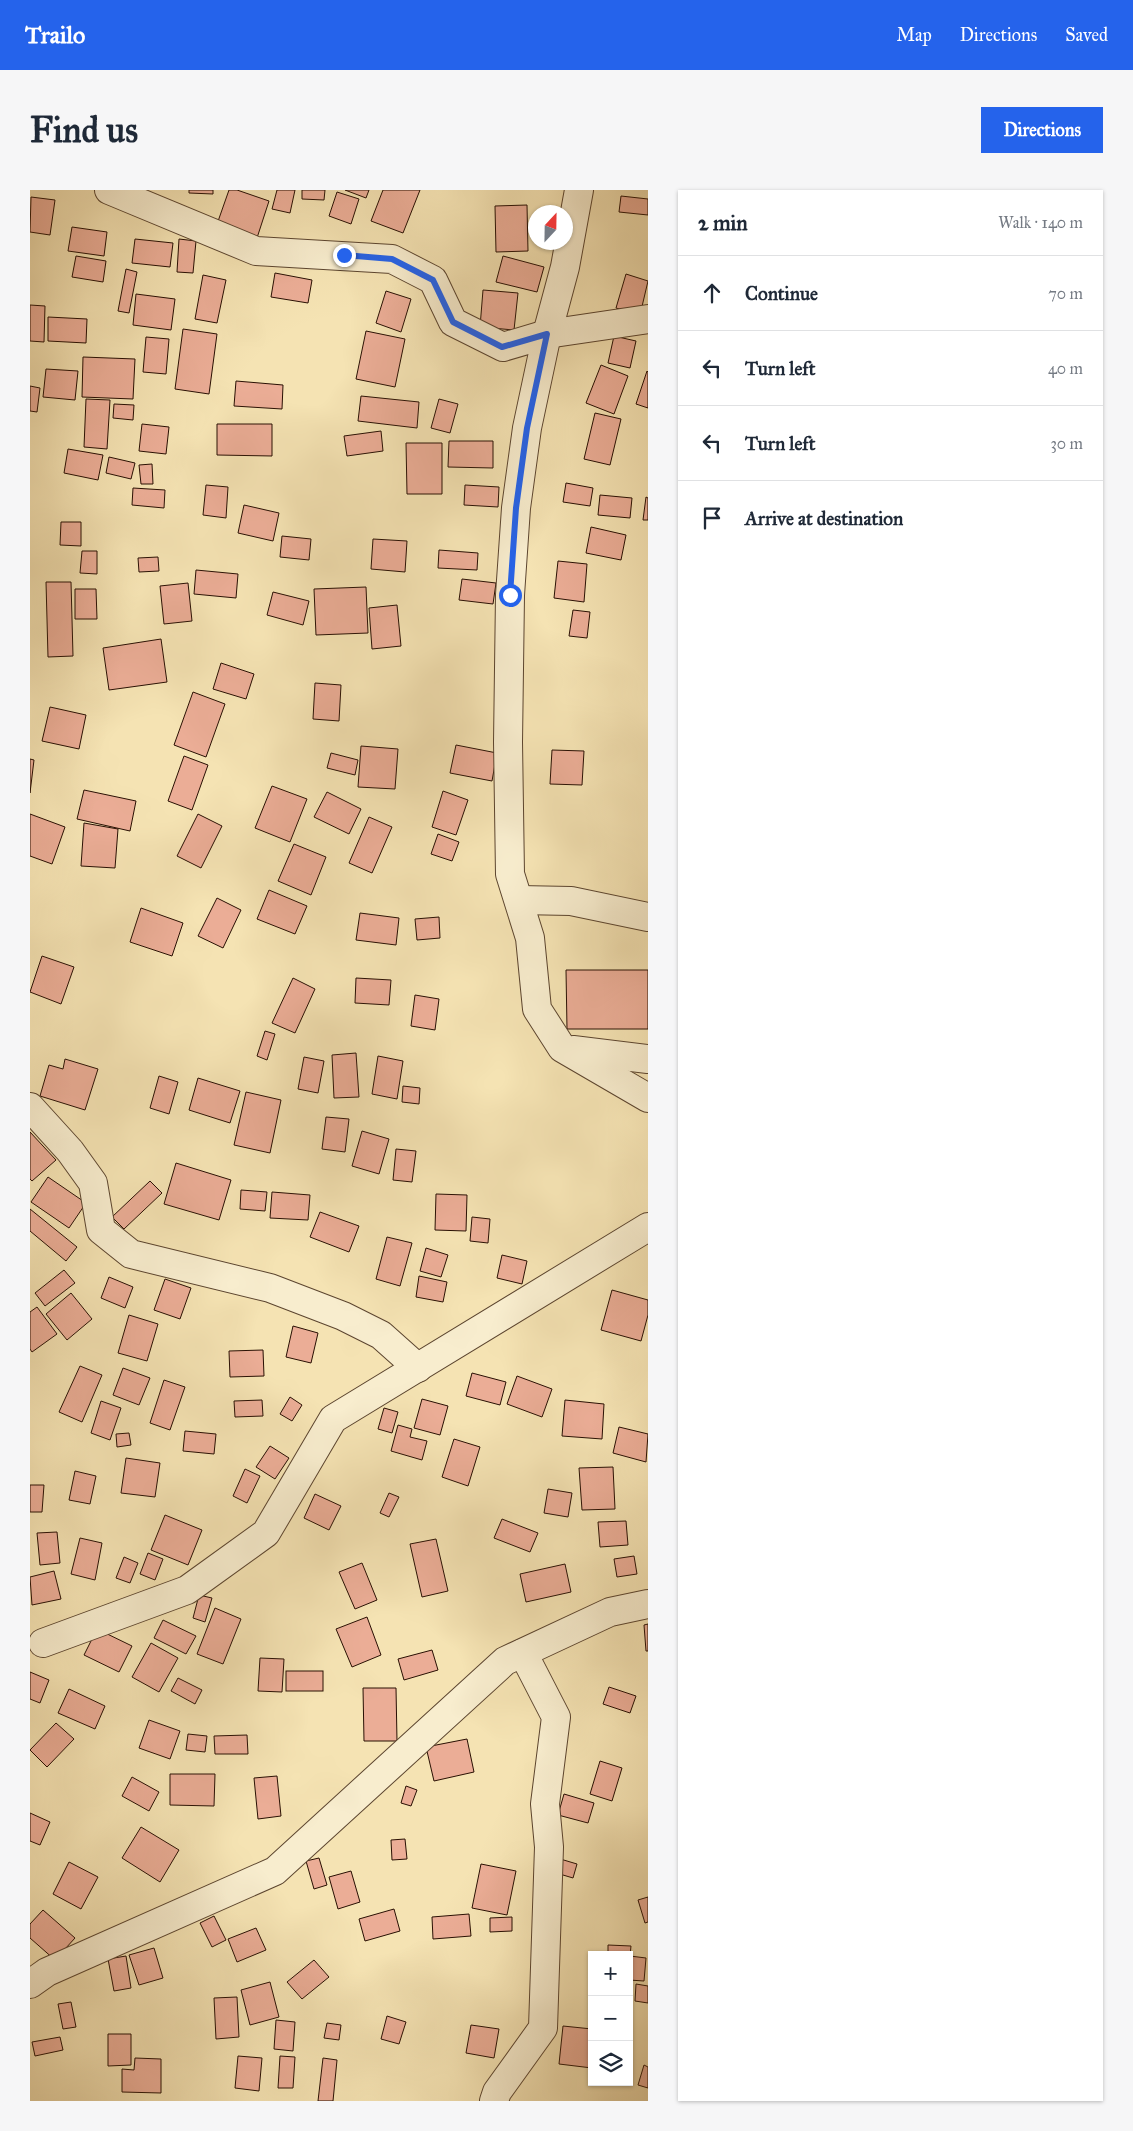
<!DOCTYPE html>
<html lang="en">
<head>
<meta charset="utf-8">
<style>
	:root { --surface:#fff; --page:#f6f6f7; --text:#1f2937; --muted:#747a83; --line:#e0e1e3; --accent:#2563eb }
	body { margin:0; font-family:"IM FELL Great Primer",serif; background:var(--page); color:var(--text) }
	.controls { position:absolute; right:15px; bottom:15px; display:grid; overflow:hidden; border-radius:0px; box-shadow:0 1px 4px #0004 }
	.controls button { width:45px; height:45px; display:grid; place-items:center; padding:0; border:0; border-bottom:1px solid var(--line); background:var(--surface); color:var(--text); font:25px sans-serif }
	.compass { position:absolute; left:498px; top:15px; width:45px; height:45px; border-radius:50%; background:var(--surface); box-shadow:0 1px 4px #0004; rotate:22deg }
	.stop { position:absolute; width:15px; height:15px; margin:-11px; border:4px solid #2563eb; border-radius:50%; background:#fff }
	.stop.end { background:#2563eb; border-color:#fff; box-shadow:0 1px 5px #0008 }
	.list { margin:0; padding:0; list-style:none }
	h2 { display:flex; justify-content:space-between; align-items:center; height:65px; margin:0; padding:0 20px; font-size:21px }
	h2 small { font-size:16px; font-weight:400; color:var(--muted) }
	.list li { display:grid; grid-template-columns:32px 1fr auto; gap:15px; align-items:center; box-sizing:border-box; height:75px; padding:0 20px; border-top:1px solid var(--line) }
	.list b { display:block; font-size:19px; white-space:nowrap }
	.list em { font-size:16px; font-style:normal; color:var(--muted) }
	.icon { flex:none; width:28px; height:28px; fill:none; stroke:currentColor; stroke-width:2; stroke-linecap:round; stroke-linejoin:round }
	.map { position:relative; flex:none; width:618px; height:1911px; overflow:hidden; border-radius:0px }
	header { display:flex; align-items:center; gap:30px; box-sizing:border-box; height:70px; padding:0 25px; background:var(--accent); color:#fff }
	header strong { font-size:24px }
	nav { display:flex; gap:28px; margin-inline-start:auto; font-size:18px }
	.intro { display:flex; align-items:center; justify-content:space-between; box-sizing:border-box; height:120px; padding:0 30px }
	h1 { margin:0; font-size:35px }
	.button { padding:12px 22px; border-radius:0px; background:var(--accent); color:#fff; font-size:18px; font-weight:700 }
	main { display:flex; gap:30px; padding:0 30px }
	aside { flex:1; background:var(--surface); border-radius:0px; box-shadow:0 1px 4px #0004 }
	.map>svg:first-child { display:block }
</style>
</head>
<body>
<header>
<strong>Trailo</strong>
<nav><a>Map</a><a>Directions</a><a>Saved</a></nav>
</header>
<div class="intro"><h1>Find us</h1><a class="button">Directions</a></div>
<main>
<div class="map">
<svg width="618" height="1911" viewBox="0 0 618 1911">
	<rect width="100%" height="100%" fill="#f5e3b3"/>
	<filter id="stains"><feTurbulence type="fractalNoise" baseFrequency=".004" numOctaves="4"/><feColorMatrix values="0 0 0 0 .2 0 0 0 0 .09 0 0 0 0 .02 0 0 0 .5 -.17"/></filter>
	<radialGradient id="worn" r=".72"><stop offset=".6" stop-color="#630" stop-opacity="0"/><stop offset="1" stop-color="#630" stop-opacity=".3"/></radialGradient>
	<g fill="#ebad96" stroke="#291003">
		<path d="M159 0H183V4L159 3Z"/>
		<path d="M199 0H207L239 11 226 51 186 37Z"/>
		<path d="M247 0H265L260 23 242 19Z"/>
		<path d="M272 0H295L294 10 272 9Z"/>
		<path d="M315 0H339L336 8Z"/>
		<path d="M353 0H390L373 43 341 31Z"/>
		<path d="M307 2 329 9 321 34 299 26Z"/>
		<path d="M591 6 618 9V25L589 22Z"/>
		<path d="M1 7 25 10 20 45 0 42Z"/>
		<path d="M497 15 498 61 466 62 465 16Z"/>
		<path d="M42 37 77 42 74 66 38 61Z"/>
		<path d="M105 49 143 53 140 77 102 73Z"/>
		<path d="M149 49 166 51 163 83 147 82Z"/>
		<path d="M46 66 76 71 73 92 42 87Z"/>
		<path d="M473 66 514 77 507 102 466 92Z"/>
		<path d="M96 79 107 82 99 123 88 121Z"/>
		<path d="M245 83 282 90 278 113 241 107Z"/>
		<path d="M596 84 618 91 610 125 586 118Z"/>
		<path d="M173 85 196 90 187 133 165 129Z"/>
		<path d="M453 100 488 103 484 140 450 137Z"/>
		<path d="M356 101 381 109 371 142 346 133Z"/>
		<path d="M106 104 145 109 141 140 103 135Z"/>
		<path d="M0 115 15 116 14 152 0 151Z"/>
		<path d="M18 127 57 129 56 153 18 151Z"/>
		<path d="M153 139 187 144 179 204 145 199Z"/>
		<path d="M336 141 375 149 365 197 326 189Z"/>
		<path d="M584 146 606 151 600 178 578 173Z"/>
		<path d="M116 147 139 149 136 184 113 182Z"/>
		<path d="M53 167 105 169 103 209 52 207Z"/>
		<path d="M571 175 598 186 584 224 556 213Z"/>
		<path d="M16 179 48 181 45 210 13 207Z"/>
		<path d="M617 181 618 182V218L606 214Z"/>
		<path d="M206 191 253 195 252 219 204 216Z"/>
		<path d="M0 196 10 198 7 222 0 221Z"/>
		<path d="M331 206 389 212 387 238 328 231Z"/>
		<path d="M56 209 80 210 77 259 54 257Z"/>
		<path d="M409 209 428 214 420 243 401 238Z"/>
		<path d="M84 214 104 215 103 230 83 228Z"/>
		<path d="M565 223 591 229 580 275 554 269Z"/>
		<path d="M112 234 139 237 136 264 109 261Z"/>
		<path d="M187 234H242V266L187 265Z"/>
		<path d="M351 241 353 261 317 266 314 246Z"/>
		<path d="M419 251H463V278L418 277Z"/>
		<path d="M376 253H412V304H377Z"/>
		<path d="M38 259 73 265 68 290 34 283Z"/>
		<path d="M79 267 105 273 101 289 76 283Z"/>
		<path d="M122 274 123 294H111L109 275Z"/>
		<path d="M536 293 563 298 560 316 533 312Z"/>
		<path d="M176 295 198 297 196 328 173 325Z"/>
		<path d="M435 295 469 297 468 317 434 315Z"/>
		<path d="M103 298 135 300 134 318 102 315Z"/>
		<path d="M570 305 602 308 600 328 568 325Z"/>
		<path d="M616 307 618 308V330H613Z"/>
		<path d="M214 315 249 323 243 351 208 343Z"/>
		<path d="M31 332H51V356L30 355Z"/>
		<path d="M561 337 596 345 591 370 556 363Z"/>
		<path d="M252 346 281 349 279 370 250 367Z"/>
		<path d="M343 349 377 351 375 382 341 379Z"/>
		<path d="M409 360 448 363 447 380 408 378Z"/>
		<path d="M52 361H67V384L50 383Z"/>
		<path d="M128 367 129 381 109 382 108 368Z"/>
		<path d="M528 371 557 374 554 412 524 408Z"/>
		<path d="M166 380 208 384 206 408 164 404Z"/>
		<path d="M432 389 466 393 463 414 429 410Z"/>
		<path d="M16 392H41L43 466 18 467Z"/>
		<path d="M158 393 162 431 134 434 130 396Z"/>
		<path d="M336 397 338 443 286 445 284 399Z"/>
		<path d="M45 399H66L67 429H45Z"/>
		<path d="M243 402 279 411 273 435 237 425Z"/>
		<path d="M367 415 371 456 342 459 339 418Z"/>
		<path d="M543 420 560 422 557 448 539 446Z"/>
		<path d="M131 449 137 492 79 500 73 458Z"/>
		<path d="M191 473 224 484 216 509 183 499Z"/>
		<path d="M285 493 311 495 309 531 283 529Z"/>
		<path d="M163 502 195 514 176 567 144 555Z"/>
		<path d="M20 517 56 525 49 559 12 551Z"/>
		<path d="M426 555 467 563 462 591 420 583Z"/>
		<path d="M331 556 368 559 365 599 328 597Z"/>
		<path d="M522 560 554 561 552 595 520 594Z"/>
		<path d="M301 563 328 570 325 585 297 578Z"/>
		<path d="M154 566 178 575 162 620 138 611Z"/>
		<path d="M0 569 4 570 0 603Z"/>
		<path d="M242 596 277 609 260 652 225 638Z"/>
		<path d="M54 600 106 611 100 641 47 629Z"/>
		<path d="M413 601 438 610 426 645 402 637Z"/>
		<path d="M297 602 331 619 319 644 284 627Z"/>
		<path d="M0 624 35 637 22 674 0 666Z"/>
		<path d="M168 624 192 636 171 678 147 666Z"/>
		<path d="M339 627 362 637 342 683 319 673Z"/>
		<path d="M54 633 88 639 85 678 51 676Z"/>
		<path d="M408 644 429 652 422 671 401 664Z"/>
		<path d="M264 654 296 667 281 705 248 691Z"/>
		<path d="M239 700 277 716 265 744 227 729Z"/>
		<path d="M187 708 211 720 193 758 168 746Z"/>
		<path d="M111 718 153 733 142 766 100 752Z"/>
		<path d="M330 723 369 728 366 755 326 750Z"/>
		<path d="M409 727 410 748 387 750 385 729Z"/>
		<path d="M12 766 44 777 31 814 0 802Z"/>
		<path d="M536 780H618V839H537Z"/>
		<path d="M263 788 285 799 265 843 242 833Z"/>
		<path d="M326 788 361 790 359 815 325 813Z"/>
		<path d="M385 805 409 809 405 840 381 836Z"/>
		<path d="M235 841 245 844 237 870 227 866Z"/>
		<path d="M326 863 329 907 304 908 302 865Z"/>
		<path d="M348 866 373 871 367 909 342 904Z"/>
		<path d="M274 867 294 871 288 903 268 899Z"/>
		<path d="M35 869 68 879 55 920 10 906 19 875 33 879Z"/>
		<path d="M129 886 148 892 139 924 120 918Z"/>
		<path d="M168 888 210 901 200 933 159 920Z"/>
		<path d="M373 896 390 898 389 914 372 912Z"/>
		<path d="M216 902 251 910 240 963 204 955Z"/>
		<path d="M296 927 319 929 315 962 292 959Z"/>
		<path d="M332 941 359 949 349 984 322 976Z"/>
		<path d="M0 942 26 970 2 991 0 989Z"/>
		<path d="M366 959 386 961 382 992 363 990Z"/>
		<path d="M146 973 201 990 189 1030 134 1014Z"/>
		<path d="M18 987 56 1013 39 1038 1 1012Z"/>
		<path d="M120 991 132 1003 94 1039 82 1027Z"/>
		<path d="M211 1000 237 1002 235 1021 210 1019Z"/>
		<path d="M242 1002 280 1005 278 1030 240 1028Z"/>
		<path d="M406 1004 437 1005 436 1041 405 1040Z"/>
		<path d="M0 1019 47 1057 36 1071 0 1041Z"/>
		<path d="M290 1022 329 1036 319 1062 280 1047Z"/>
		<path d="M442 1027 460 1029 458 1053 440 1051Z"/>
		<path d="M357 1047 382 1053 370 1096 346 1089Z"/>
		<path d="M396 1058 418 1065 411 1087 390 1081Z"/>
		<path d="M472 1065 497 1071 492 1094 467 1088Z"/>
		<path d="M34 1080 45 1093 15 1116 5 1103Z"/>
		<path d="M389 1086 417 1092 413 1112 386 1107Z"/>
		<path d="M79 1087 103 1097 95 1118 71 1108Z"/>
		<path d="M135 1089 161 1098 150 1129 124 1120Z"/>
		<path d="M582 1100 618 1110V1125L611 1151 571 1140Z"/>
		<path d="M41 1103 62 1129 37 1150 16 1124Z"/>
		<path d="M7 1117 27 1144 2 1162 0 1159V1122Z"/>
		<path d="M99 1125 128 1134 117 1171 88 1163Z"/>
		<path d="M263 1136 288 1143 281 1173 256 1167Z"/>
		<path d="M233 1160 234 1186 200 1187 199 1161Z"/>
		<path d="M50 1176 72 1185 52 1232 29 1222Z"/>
		<path d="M93 1178 120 1188 109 1215 83 1205Z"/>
		<path d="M442 1183 476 1192 470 1215 436 1206Z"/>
		<path d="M487 1186 522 1199 512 1227 477 1214Z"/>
		<path d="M134 1190 155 1197 140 1240 120 1233Z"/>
		<path d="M260 1207 272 1215 262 1231 250 1224Z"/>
		<path d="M392 1209 418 1216 410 1245 384 1238Z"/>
		<path d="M232 1210 233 1226 205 1227 204 1211Z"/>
		<path d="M535 1210 574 1214 572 1249 532 1246Z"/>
		<path d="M71 1211 91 1218 80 1250 61 1243Z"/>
		<path d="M354 1218 368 1222 362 1243 348 1239Z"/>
		<path d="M368 1235 382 1239 380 1247 397 1251 392 1270 361 1261Z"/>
		<path d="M589 1237 618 1244 616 1272 583 1263Z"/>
		<path d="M155 1241 186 1244 184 1264 153 1261Z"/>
		<path d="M99 1243 101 1255 87 1257 86 1244Z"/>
		<path d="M424 1249 450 1257 438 1296 412 1287Z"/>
		<path d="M240 1256 259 1268 245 1289 226 1277Z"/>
		<path d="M96 1268 130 1273 125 1307 91 1303Z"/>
		<path d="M583 1277 585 1319 552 1320 549 1278Z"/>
		<path d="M215 1279 230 1286 217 1313 203 1306Z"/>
		<path d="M45 1281 66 1286 60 1314 39 1310Z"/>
		<path d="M0 1295H14L12 1322H0Z"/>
		<path d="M518 1299 542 1303 538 1327 514 1323Z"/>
		<path d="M359 1303 369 1307 359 1327 350 1323Z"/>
		<path d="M285 1304 311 1316 299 1340 274 1328Z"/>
		<path d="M135 1325 172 1340 158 1375 121 1360Z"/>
		<path d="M472 1329 508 1343 500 1362 464 1348Z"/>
		<path d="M596 1331 598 1355 570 1357 568 1332Z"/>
		<path d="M27 1342 30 1373 10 1375 7 1343Z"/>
		<path d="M50 1348 72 1353 65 1390 41 1384Z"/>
		<path d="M406 1349 418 1401 392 1407 380 1354Z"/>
		<path d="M118 1363 133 1369 125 1390 110 1384Z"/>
		<path d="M604 1366 607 1384 587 1387 584 1369Z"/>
		<path d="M94 1367 108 1373 100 1393 86 1388Z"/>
		<path d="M332 1373 347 1410 325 1419 309 1382Z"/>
		<path d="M535 1374 541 1402 496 1412 490 1384Z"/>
		<path d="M24 1381 31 1409 2 1415 0 1387Z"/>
		<path d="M169 1405 182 1408 175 1432 163 1428Z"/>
		<path d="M185 1418 211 1429 193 1474 167 1464Z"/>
		<path d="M337 1427 351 1465 322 1477 306 1439Z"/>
		<path d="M133 1430 166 1446 156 1464 124 1448Z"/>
		<path d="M618 1434V1461H616L614 1435Z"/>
		<path d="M67 1439 102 1456 89 1482 54 1465Z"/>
		<path d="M121 1453 148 1468 129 1502 102 1487Z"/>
		<path d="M402 1460 408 1480 374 1490 368 1469Z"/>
		<path d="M230 1468 254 1469 252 1502 228 1501Z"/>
		<rect x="256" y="1481" width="37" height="20"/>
		<path d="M0 1482 19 1490 10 1513 0 1509Z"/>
		<path d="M148 1488 172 1500 165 1514 141 1501Z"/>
		<path d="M579 1497 606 1506 600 1523 573 1514Z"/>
		<path d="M333 1498H366L367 1551H334Z"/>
		<path d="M39 1499 75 1516 65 1539 28 1523Z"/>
		<path d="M119 1530 150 1541 140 1569 109 1558Z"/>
		<path d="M26 1533 44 1549 17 1577 0 1560Z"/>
		<path d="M158 1544 177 1546 175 1562 156 1560Z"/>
		<path d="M217 1545 218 1564H185L184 1546Z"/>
		<path d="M437 1549 444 1582 404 1591 396 1557Z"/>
		<path d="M570 1571 592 1578 582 1611 560 1604Z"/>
		<path d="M140 1584H185L184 1616 140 1615Z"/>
		<path d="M247 1586 251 1626 228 1629 224 1588Z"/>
		<path d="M102 1587 129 1602 119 1621 92 1606Z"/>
		<path d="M376 1596 387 1600 381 1616 371 1613Z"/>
		<path d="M534 1604 564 1613 558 1633 528 1625Z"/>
		<path d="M0 1623 20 1632 10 1655 0 1651Z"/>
		<path d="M111 1637 149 1660 130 1692 92 1668Z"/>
		<path d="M375 1649 377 1669 362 1670 361 1650Z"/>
		<path d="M289 1668 297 1695 284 1699 276 1671Z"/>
		<path d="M527 1668 547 1674 543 1688 523 1682Z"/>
		<path d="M39 1672 68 1687 51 1719 23 1704Z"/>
		<path d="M451 1674 486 1681 477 1725 442 1718Z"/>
		<path d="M321 1681 330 1712 308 1719 299 1687Z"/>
		<path d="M618 1707V1732L615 1733 608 1710Z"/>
		<path d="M364 1719 370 1741 335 1751 329 1729Z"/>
		<path d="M13 1720 45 1748 25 1770 0 1748V1734Z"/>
		<path d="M439 1724 441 1746 403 1749 402 1727Z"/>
		<path d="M184 1726 196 1750 182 1757 170 1733Z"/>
		<path d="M482 1727V1741L460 1742V1728Z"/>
		<path d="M226 1738 236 1760 207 1772 198 1749Z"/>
		<path d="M578 1755 601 1756 600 1766 616 1768 614 1791 599 1790V1765H578Z"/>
		<path d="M124 1758 133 1788 109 1795 99 1765Z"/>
		<path d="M96 1766 101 1798 84 1801 78 1769Z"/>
		<path d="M284 1770 299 1787 272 1809 257 1792Z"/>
		<path d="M240 1792 249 1827 220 1835 211 1800Z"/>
		<path d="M606 1794 618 1796V1813L605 1811Z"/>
		<path d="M207 1807 209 1847 186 1849 184 1808Z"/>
		<path d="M41 1812 46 1837 33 1839 28 1814Z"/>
		<path d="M357 1826 376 1832 369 1854 351 1849Z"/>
		<path d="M246 1830 265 1832 263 1861 244 1859Z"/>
		<path d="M297 1833 311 1835 309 1850 294 1848Z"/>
		<path d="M441 1835 469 1839 464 1868 436 1863Z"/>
		<path d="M533 1836 562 1839V1878L529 1874Z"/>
		<path d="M78 1844H101V1875L78 1876Z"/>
		<path d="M30 1847 33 1860 5 1866 2 1852Z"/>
		<path d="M208 1866 232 1868 229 1901 205 1898Z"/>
		<path d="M250 1866 265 1867 263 1898H248Z"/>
		<path d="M105 1868 131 1869V1903L92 1902V1879L104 1880Z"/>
		<path d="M293 1868 307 1870 303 1911H288Z"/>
		<path d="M614 1875 618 1877V1898L608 1895Z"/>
	</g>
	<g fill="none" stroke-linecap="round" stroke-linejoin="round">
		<g stroke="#5c452f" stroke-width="30">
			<g id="street">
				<path d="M79 0 226 61 362 69 403 90 423 132 473 157 517 144 618 129"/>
				<path d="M549 0 535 77 517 144 497 238 486 318 480 405 478 552 480 684 500 748 507 819 532 858 618 908"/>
				<path d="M489 710 541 711 618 727"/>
				<path d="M543 860 618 869"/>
				<path d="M0 917 40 961 63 993 71 1040 101 1064 240 1098 313 1126 351 1145 388 1178"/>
				<path d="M13 1453 157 1400 236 1343 303 1229 618 1037"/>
				<path d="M0 1794 17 1782 245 1681 475 1471 580 1422 618 1414"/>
				<path d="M464 1911 467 1902 513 1838 519 1657 515 1614 526 1527 493 1463"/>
			</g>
		</g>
		<use href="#street" stroke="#f8edce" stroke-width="28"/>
	</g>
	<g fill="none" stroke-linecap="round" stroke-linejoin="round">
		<path stroke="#2563eb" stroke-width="6" d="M314 65 362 69 403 90 423 132 472 157 517 144 497 238 486 318 480 405"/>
	</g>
	<rect width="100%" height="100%" filter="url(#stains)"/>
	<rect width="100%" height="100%" fill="url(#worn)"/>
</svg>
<div class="controls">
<button>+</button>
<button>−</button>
<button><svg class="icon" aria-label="layers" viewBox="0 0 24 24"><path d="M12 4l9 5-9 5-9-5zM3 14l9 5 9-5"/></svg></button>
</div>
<svg class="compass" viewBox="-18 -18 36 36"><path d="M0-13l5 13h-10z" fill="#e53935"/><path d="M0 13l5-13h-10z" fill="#747a83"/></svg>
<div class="stop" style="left:480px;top:405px"></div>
<div class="stop end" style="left:314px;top:65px"></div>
</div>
<aside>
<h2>2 min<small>Walk · 140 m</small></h2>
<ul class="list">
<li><svg class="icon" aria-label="ahead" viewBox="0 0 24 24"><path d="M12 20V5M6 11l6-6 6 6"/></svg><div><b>Continue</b></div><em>70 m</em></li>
<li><svg class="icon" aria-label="left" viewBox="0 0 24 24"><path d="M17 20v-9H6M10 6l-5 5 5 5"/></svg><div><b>Turn left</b></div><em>40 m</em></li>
<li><svg class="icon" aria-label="left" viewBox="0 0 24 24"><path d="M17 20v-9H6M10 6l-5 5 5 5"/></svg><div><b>Turn left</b></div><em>30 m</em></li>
<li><svg class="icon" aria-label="arrive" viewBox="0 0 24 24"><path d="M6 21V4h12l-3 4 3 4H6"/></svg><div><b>Arrive at destination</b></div></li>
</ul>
</aside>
</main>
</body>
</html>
